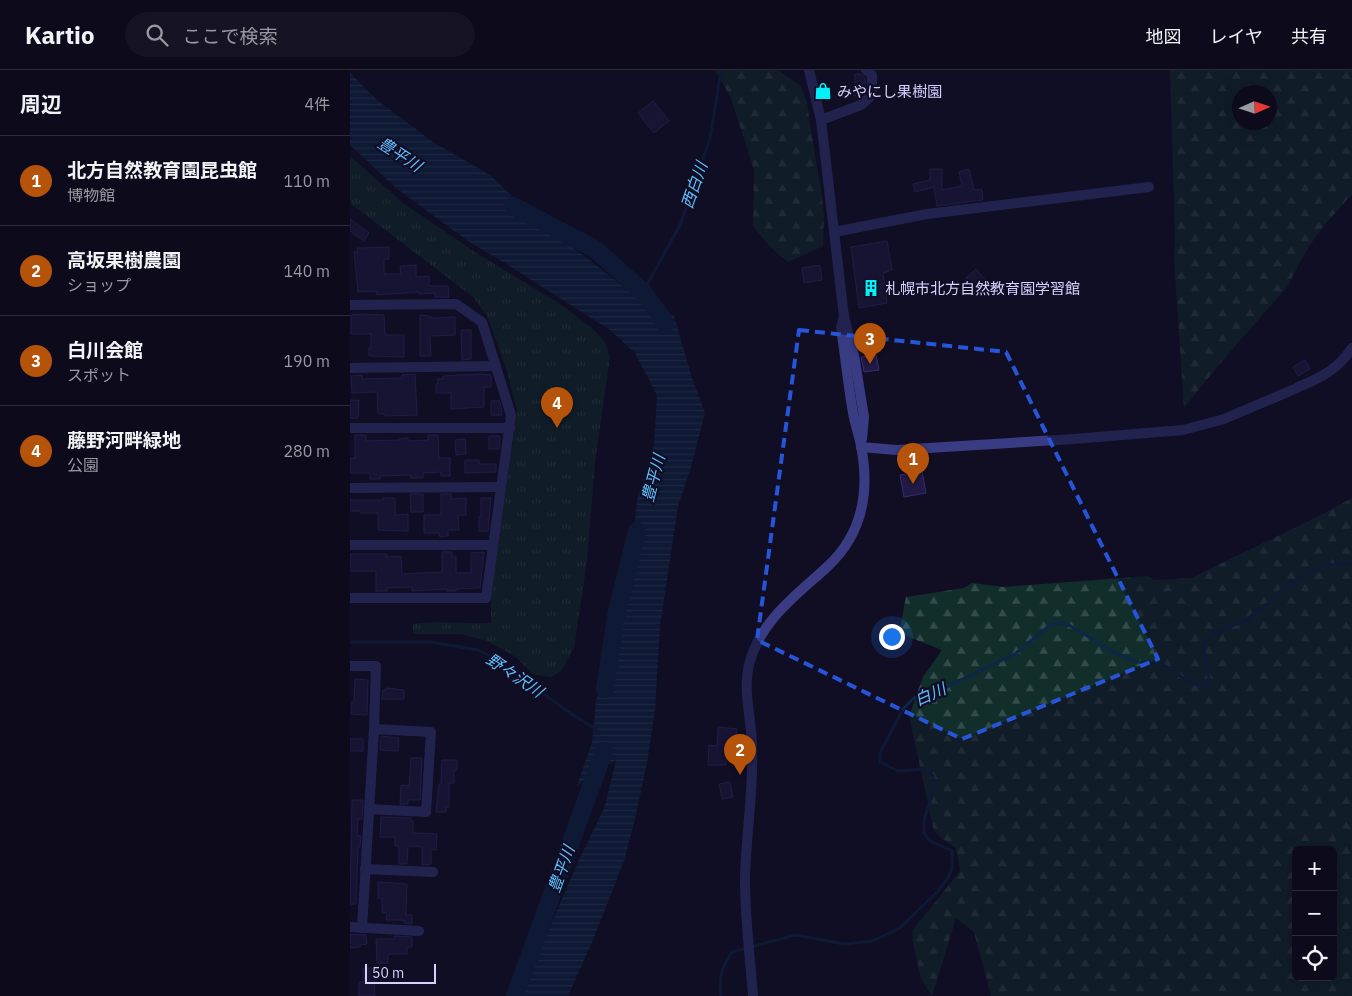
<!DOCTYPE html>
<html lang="ja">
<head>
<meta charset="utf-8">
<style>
	:root { --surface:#0d0a1b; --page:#161324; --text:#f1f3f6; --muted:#9a9aa3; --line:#2d2b3a; --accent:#b45309 }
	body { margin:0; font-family:"IBM Plex Sans","Noto Sans JP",sans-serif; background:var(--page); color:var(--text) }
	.controls { position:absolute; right:15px; bottom:15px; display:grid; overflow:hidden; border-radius:8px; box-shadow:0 5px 20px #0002 }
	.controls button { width:45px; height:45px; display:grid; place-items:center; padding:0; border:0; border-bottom:1px solid var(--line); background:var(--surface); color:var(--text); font:25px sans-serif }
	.compass { position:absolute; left:882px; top:15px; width:45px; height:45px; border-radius:50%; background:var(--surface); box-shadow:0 5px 20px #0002; rotate:87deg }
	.scale { position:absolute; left:15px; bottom:12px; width:71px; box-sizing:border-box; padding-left:5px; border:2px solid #d3d1ff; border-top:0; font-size:14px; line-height:18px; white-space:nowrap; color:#d3d1ff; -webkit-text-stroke:4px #110e24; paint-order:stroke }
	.you { position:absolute; left:541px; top:566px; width:18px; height:18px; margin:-12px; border:4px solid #fff; border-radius:50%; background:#1a73e8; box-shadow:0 0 0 8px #1a73e833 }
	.badge { display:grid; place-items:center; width:32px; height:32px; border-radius:50%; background:var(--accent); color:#fff; font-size:16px; font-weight:700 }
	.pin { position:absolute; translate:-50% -41px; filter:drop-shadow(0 1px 2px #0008) }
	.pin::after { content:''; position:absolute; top:26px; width:18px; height:15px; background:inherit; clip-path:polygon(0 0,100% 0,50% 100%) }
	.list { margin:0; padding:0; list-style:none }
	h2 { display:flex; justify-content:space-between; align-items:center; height:65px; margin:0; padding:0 20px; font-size:21px }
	h2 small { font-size:16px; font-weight:400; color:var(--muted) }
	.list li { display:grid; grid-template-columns:32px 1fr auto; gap:15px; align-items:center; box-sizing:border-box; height:90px; padding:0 20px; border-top:1px solid var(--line) }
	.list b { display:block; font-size:19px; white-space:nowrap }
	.list p { margin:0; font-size:16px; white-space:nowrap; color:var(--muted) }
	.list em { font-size:16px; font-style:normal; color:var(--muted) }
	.icon { flex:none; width:28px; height:28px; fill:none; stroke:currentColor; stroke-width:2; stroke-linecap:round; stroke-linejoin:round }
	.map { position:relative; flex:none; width:1002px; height:926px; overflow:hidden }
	header { display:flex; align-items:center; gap:30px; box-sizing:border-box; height:70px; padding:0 25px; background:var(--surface); border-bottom:1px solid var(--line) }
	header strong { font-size:24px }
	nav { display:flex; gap:28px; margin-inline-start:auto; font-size:18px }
	.search { width:350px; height:45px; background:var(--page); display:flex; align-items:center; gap:12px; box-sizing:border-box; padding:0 18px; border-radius:28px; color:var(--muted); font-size:19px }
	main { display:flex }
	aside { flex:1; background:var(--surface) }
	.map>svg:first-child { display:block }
</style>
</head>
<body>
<header>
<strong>Kartio</strong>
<div class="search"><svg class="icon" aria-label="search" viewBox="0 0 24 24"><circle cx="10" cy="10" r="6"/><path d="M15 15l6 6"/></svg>ここで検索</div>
<nav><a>地図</a><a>レイヤ</a><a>共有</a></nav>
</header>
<main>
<aside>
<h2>周辺<small>4件</small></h2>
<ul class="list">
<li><span class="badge">1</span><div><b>北方自然教育園昆虫館</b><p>博物館</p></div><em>110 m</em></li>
<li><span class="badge">2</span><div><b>高坂果樹農園</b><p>ショップ</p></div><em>140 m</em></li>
<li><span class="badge">3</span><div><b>白川会館</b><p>スポット</p></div><em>190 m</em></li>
<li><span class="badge">4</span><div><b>藤野河畔緑地</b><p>公園</p></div><em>280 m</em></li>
</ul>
</aside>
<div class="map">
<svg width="1002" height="926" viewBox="0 0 1002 926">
	<defs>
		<pattern id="grass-tufts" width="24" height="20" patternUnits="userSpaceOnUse" patternTransform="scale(1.25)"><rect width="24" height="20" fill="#112e2b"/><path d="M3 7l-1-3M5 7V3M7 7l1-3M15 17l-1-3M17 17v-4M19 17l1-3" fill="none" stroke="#334b4b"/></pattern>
		<pattern id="forest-firs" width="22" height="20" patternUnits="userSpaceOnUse" patternTransform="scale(1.25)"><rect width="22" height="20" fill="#112e2b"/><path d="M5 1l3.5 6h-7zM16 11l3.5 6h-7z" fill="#334b4b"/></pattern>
		<pattern id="water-rules" width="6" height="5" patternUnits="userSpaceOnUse" patternTransform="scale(1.25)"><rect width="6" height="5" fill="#0d2749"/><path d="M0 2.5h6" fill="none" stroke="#2f4564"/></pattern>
	</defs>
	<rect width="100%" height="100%" fill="#110e24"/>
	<path fill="url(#grass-tufts)" d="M0 86 53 133 125 182 210 234 241 257 255 272 260 287 245 392 237 491 224 578 211 601 201 607 182 604 166 587 137 571 111 564H63V554C88 550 115 554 141 553V527L167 341 156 298 137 246 123 227 0 133Z"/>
	<g fill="url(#forest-firs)" fill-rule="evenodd">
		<path d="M365 0H428L450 15 457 32 465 86 472 125 474 147 473 176 438 192 420 177 403 156 404 100 381 28Z"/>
		<path d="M820 0H1002V124L973 157 959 176 937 217 867 297 834 338 824 190 825 168ZM919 22V52H889V22Z"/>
		<path d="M1002 428V926H641L624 862 606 848 582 926 571 909 563 874 562 861 610 801 606 778 591 768 584 761 559 646 573 607 592 580 549 563 556 527 614 518 622 513 653 517 798 506 803 510 841 508 975 443ZM946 780H983V907H946Z"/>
	</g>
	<path fill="url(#water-rules)" d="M0 3 27 30 83 72 140 105 195 158 237 188 281 223 324 246 342 308 355 343 341 397 328 436 310 556 305 640 297 693 285 749 274 791 243 870 218 926H156L190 880 228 792 255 736 266 690 227 716 242 672 246 631 275 546 287 430 304 376 307 325 285 283 260 260 155 193 118 171 46 118 0 75Z"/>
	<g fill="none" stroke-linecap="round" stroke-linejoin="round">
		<g stroke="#0d2749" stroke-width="3">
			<path d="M293 222 330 155 360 69 371 0"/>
			<path d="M0 572H81L128 580 147 590 220 643 247 660"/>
			<path d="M371 926C369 906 371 899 382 882L445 865 494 874 523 871 550 858 588 821 598 808 602 798V781L580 771 574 763V750L584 719 583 706 573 699 548 701 530 692V683L553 639 564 628 594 618 665 584 699 556 709 553 717 554 769 585 787 592 807 593 819 598 840 613 856 616 859 608 853 575 865 562 896 550 916 535 932 519 963 500 975 495 1002 493"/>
		</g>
		<g stroke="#0d2749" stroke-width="18">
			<path d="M163 136 245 179 293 222 313 249 315 254"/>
			<path d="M255 619 266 546 287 461"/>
			<path d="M165 926 254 681"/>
		</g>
	</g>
	<g fill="#201a45" stroke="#362c70">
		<path d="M505 4H511L515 8V22L511 25 505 26Z"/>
		<path d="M303 31 319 51 304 63 288 43Z"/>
		<path d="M580 99H592V120L612 116 609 102 619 99 624 120 632 119 633 130 587 136 584 117 565 122 563 114 580 110Z"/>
		<path d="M0 149 19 163 14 171 0 161Z"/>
		<path d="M537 171 542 200 533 203 537 233 509 238 501 177Z"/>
		<path d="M39 177V189H34V204H51L50 196 66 195V207L79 206V216H98L99 227H85V223L69 224V222L27 225V221L8 222 4 182H8L7 178Z"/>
		<path d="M470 195 472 210 454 213 452 198Z"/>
		<path d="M626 199 643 218 633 226 616 208Z"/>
		<path d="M11 244 34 245 35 265H54V287L19 286V278H21V264H1V245Z"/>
		<path d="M70 245 81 246V248L105 247V265L80 266 81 286H70Z"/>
		<path d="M111 260H121V289L112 290Z"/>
		<path d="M526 285 529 300 514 302 511 287Z"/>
		<path d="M955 290 960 299 948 306 943 297Z"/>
		<path d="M65 304 67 345 35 346V344H28L27 322 2 323 1 306 12 305V309L52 308V305Z"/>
		<path d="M130 304 141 305V317H134V337L101 339V323H86V314H88V309H93V306Z"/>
		<path d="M0 330H9L8 348H0Z"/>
		<path d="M141 331H150L152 345H141Z"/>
		<path d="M5 365H16V371L49 370V369L58 368V371L78 370V365H88L89 388H100V406H91V402L73 403V408H61V405L30 406V409H20V403H0V388H5Z"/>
		<path d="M139 366H150L149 379H139Z"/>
		<path d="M115 369 116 384 106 385 105 370Z"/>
		<path d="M115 390H129V394H146V402L115 403Z"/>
		<path d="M572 401 576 423 554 427 550 405Z"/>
		<path d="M60 424H73V442H61Z"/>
		<path d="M91 424H101V429L116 428V445H108L109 460H98V466L90 467 89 463H74V445H91Z"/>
		<path d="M33 428H45V445L58 444V461L28 460V443H10V441H0V430H34Z"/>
		<path d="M131 428H141L138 461H129V447H131Z"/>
		<path d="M92 482H102V487H106V503H121V483L134 482 130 518 106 519V521H97V519L62 521V517L37 518V521H26V501H0V484H37V487L51 486 52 504 92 502Z"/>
		<path d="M5 609 18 610 17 645 1 644 2 632H4Z"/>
		<path d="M36 618 54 620V629H32L33 620H36Z"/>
		<path d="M368 657 387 659 385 671 377 670 376 695H358L359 675 367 676Z"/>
		<path d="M31 666 49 668 48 681 30 680Z"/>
		<rect x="0" y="669" width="13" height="12"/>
		<path d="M61 688H72L70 730H58V734H50L51 715 59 716Z"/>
		<path d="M92 690H107V700H104V713H99V737H96V742H86L89 714H91Z"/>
		<path d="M380 712 383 727 372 729 369 714Z"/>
		<path d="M2 730H13L12 749H8L7 766H11L10 777H8L6 834H0Z"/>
		<path d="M31 747 61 748V751H63V763L87 764 86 780 81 779V794L72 795V777L58 776 57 794H49V776H45V767H30Z"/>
		<path d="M28 812 57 814 56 845H62V854L54 853V850H36L37 843H32V828H28Z"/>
		<path d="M0 864 16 865 17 874 10 875V877L0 878Z"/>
		<path d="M44 866 62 867V877H57V884H38V893H27L26 869H44Z"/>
		<path d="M13 898H24L25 926H9V912H14Z"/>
	</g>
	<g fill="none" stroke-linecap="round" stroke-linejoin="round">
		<g stroke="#393b83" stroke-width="10">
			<path d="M459 0 471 50 494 247 504 285 514 347 512 369"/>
			<path d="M471 50 511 35 522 25V5L516 0"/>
			<path d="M484 162 577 144 799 117"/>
			<path d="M0 235 106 234 132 252 161 345 136 528H0"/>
			<path d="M0 298 146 296"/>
			<path d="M0 358H160"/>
			<path d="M511 377 546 380 724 369 833 360 874 349 947 318 948 317C971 308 988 299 1002 278"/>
			<path d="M0 418 150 417"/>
			<path d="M0 475H143"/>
			<path d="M0 596H26L24 659 12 858"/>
			<path d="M19 739 76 742 81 662 24 659"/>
			<path d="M15 799 83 802"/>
			<path d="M0 857 69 861"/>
			<path d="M403 926C400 887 395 848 395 809 396 764 404 719 402 674 401 647 392 618 400 591 412 549 447 525 477 497 513 464 520 422 511 376 509 365 505 354 503 343 498 314 495 285 491 257L494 247"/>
		</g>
	</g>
	<path d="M0 0H1002V926H0ZM449 260 656 282 808 589 612 669 407 570Z" fill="#110e24" fill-opacity=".55" fill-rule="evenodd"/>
	<path fill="none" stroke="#2655da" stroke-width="4" stroke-dasharray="10 6" stroke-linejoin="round" d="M449 260 656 282 808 589 612 669 407 570Z"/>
	<defs>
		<g id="shop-bare" transform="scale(1.35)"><path d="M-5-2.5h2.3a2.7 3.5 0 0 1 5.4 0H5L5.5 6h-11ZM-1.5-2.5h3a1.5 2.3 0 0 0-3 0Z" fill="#01f1fb" stroke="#110e24" stroke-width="2.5" paint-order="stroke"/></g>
		<g id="building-bare" transform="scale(1.35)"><path d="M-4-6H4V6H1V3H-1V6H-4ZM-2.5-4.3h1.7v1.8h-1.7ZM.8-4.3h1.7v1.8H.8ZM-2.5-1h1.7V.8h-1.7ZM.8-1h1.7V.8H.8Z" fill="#01f1fb" stroke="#110e24" stroke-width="2.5" paint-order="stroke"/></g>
	</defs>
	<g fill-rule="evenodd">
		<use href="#shop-bare" x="473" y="21"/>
		<use href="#building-bare" x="521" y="218"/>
	</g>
	<g text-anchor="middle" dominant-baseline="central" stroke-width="4.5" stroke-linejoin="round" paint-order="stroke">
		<g font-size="15" fill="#d3d1ff" stroke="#110e24" text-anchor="start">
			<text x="487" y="21">みやにし果樹園</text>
			<text x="535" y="218">札幌市北方自然教育園学習館</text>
		</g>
		<g font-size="16" font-style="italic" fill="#5fbffe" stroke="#110e24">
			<text transform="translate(50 84) rotate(33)">豊平川</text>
			<text transform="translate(344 115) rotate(-71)">西白川</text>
			<text transform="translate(303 408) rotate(-75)">豊平川</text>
			<text transform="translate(165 605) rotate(34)">野々沢川</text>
			<text transform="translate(580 624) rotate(-24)">白川</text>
			<text transform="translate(211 799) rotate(-70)">豊平川</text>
		</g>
	</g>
</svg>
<div class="controls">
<button>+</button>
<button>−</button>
<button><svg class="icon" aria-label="locate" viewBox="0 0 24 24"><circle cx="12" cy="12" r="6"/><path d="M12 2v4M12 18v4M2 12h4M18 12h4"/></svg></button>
</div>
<svg class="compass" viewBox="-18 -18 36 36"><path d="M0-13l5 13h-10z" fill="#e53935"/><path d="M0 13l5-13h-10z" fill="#9a9aa3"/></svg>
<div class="scale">50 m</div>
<div class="you"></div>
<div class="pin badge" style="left:563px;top:414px">1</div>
<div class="pin badge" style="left:390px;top:705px">2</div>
<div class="pin badge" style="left:520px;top:294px">3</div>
<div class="pin badge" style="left:207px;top:358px">4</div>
</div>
</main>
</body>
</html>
